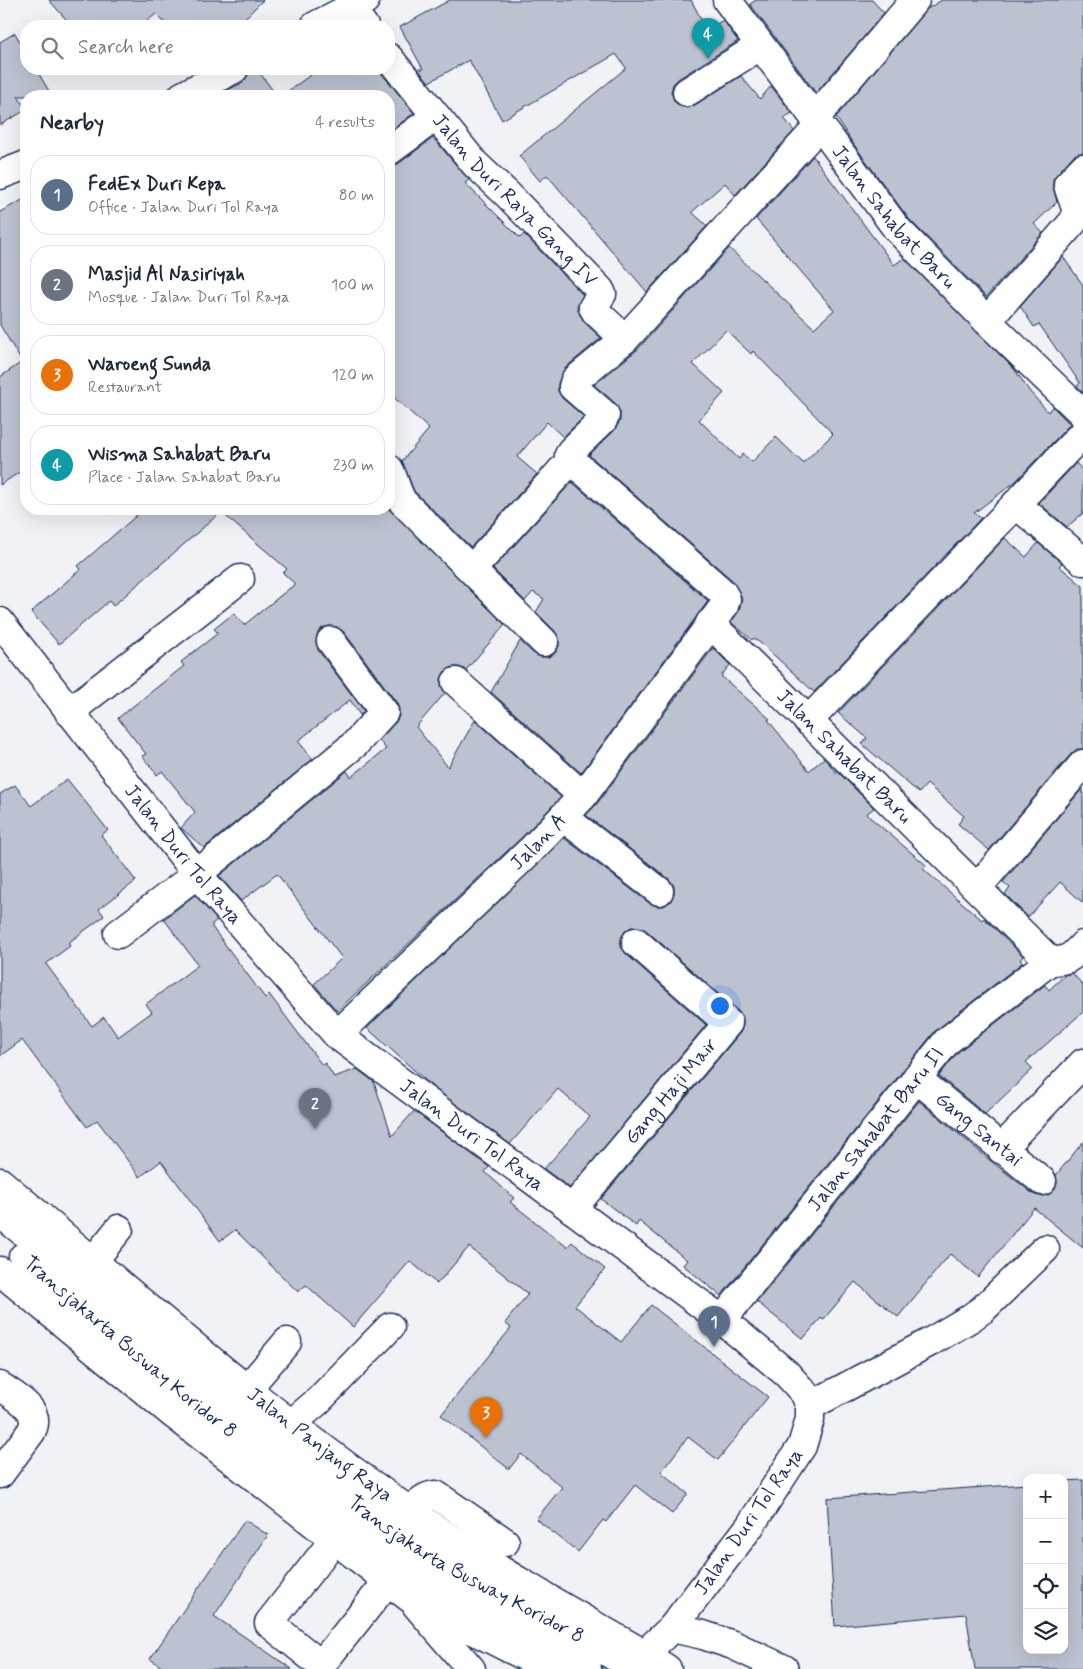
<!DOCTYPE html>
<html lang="en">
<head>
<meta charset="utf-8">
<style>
	:root { --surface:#fff; --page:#f2f2f3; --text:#1f2937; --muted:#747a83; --line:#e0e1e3; --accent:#d1495b }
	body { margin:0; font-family:Mynerve,sans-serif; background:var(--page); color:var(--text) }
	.controls { position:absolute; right:15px; bottom:15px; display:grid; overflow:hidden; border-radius:10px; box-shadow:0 5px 20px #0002 }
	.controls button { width:45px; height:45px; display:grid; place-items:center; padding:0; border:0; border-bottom:1px solid var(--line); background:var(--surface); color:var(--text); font:25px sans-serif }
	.you { position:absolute; left:719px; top:1005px; width:18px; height:18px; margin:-12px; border:4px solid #fff; border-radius:50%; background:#1a73e8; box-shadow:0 0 0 8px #1a73e833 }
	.badge { display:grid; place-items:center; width:32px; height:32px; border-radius:50%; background:var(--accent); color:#fff; font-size:16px; font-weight:700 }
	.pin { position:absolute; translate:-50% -41px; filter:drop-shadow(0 1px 2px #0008) }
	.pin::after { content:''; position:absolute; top:26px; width:18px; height:15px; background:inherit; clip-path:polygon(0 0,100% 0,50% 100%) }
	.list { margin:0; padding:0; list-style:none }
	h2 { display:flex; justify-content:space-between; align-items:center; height:65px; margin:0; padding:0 20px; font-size:21px }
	h2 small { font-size:16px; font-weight:400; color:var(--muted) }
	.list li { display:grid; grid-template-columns:32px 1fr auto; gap:15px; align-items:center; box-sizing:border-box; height:80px; margin:0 10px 10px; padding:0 10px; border:1px solid var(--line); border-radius:20px }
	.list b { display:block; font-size:19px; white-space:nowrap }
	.list p { margin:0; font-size:16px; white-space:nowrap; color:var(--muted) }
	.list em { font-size:16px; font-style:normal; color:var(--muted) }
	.icon { flex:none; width:28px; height:28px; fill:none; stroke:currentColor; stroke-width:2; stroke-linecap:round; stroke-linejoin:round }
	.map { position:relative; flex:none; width:1083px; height:1669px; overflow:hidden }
	.search { position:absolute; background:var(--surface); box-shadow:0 5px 20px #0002; left:20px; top:20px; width:375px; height:55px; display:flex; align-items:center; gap:12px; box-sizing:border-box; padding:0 18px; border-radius:20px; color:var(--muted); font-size:19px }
	.panel { position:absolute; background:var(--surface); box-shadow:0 5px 20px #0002; left:20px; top:90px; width:375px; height:425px; border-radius:20px }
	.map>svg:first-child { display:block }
</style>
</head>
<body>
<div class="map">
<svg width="1083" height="1669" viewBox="0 0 1083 1669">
	<rect width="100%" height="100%" fill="#f1f2f5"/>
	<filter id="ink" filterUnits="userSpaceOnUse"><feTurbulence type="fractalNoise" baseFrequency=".02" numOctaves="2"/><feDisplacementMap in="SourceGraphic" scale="10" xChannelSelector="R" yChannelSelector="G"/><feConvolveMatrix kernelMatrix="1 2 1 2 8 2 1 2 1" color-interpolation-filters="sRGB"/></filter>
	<g filter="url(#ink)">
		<g fill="#bcc2d0" stroke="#1b2f5e" fill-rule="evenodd">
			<path d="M49 0H263L237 26H168L156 14 141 26H72Z"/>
			<path d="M450 0H691L707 30 723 20 738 41 678 79 673 84 671 92 674 101 679 106 687 108 695 105 741 76 760 99 771 86 792 113 784 118 794 131 735 195 725 183 692 212 707 226 647 292 547 175 540 181 519 156 626 68 616 54 502 120 469 60 429 82 418 69H423L400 27Z"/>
			<path d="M756 0H872L884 13 816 93 750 4Z"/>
			<path d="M942 0H1083V153H1078L1072 157 1053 179V187L1057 202 1034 224 1043 233 986 297 909 219 852 142 836 117 927 9Z"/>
			<path d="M15 33 26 53V69H36L52 96H18L26 110 0 125V42Z"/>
			<path d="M249 69H257L277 96H215L242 83 247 77Z"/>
			<path d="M319 69H378L414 113 389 132V96H281Z"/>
			<path d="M433 138 469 180 465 183 520 238 524 234 583 295 577 306 580 315 585 323 601 338 565 368 558 383V391L562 398 584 417 563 437 547 422 517 457 537 474 471 547 414 491 402 461 429 429 389 393V166L398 164Z"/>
			<path d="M813 156 894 265 904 258 1015 370 1030 392 1048 412 1053 407 1070 424 1015 482 974 513 981 518 814 692 764 646 754 638 752 640 731 622 739 611 742 598 732 580 589 455 614 431 620 421V412L615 403 594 385 637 350 729 248 814 328 834 310 756 219ZM726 330 751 354 753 351 833 434 803 463 776 437 752 462 743 454 739 459 699 420 724 393 693 364Z"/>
			<path d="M26 198V468L0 485V377L22 362 0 325V212Z"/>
			<path d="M1063 257 1083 285V392L1077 386 1080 383 1039 324 1034 327 1020 306Z"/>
			<path d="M1076 463 1083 471V513L1067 527 1039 503Z"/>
			<path d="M572 482 708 601 581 773 491 692 520 641 533 653 540 657H549L555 653 559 646V638L555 631 536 612 544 599 533 592 525 601 493 569Z"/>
			<path d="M144 509H389L505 625 466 670 459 667H452L444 672 441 679V686L445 693 416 727 448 767 475 720 561 797 521 838 337 1011 314 984 342 958 277 874 241 901 219 876 347 771 351 777 386 749 379 740 396 722 399 716V709L397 703 344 632 337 627 329 626 322 628 317 635 316 643 318 650 364 711 360 715 350 700 298 741 313 759 204 848 181 828 195 812 162 771 157 775 142 756 146 754 118 718 184 666 181 662 218 633 214 629 234 613 244 625 295 584 283 573 287 569 221 512 113 606 109 601 59 644 31 612 81 569 78 566Z"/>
			<path d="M1005 538 1026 557 1038 543 1062 563 1059 566 1083 586V749H1077L1071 754 989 850 958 824 964 816 927 784 919 793 862 744 867 738 838 713Z"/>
			<path d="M713 648 730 665 721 676 770 719 768 720 809 771 824 758 837 773 838 772 874 808 866 814 926 865 923 869 982 920 984 918 1023 956 1020 960 1023 962 935 1031 721 1296 683 1265 687 1260 639 1221 636 1226 601 1199 740 1033 743 1025V1017L738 1011 646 930 639 927H631L625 931 621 938V947L626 954 706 1025 570 1188 544 1169 590 1117 558 1089 510 1144 434 1088 367 1028 564 838 649 903 657 906H664L671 901 674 893V886L669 879 586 815 596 805Z"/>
			<path d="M67 779 108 830 101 835 136 881 99 909 104 916 68 943 70 946 46 964 92 1026 104 1017 118 1037 152 1012 146 1004 198 965 164 919 195 895 217 920 212 924V927L265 998 269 994 322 1065 325 1063 334 1077 357 1069 374 1082 392 1136 414 1111 489 1167 485 1172 514 1198 510 1202 567 1247 572 1242 605 1269 575 1306 621 1342 651 1305 768 1397 718 1460 688 1437 661 1472 688 1494 672 1514 635 1485 606 1522 603 1520 578 1552 536 1519 562 1487 521 1454 509 1469 441 1415 511 1328 505 1323 528 1294 469 1247 437 1284 410 1261 353 1327 306 1285 298 1292 235 1230 220 1241 161 1161 140 1177 97 1120 87 1127 22 1040 0 1056V794L15 785 31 806Z"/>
			<path d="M1083 788V903L1060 882 1028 917 1005 894 1010 888 1003 882Z"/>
			<path d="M1072 973 1083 985V1012L1026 1062 1033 1069 985 1114 939 1076 958 1052 1045 985 1049 990 1065 975Z"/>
			<path d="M919 1101 991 1161 1032 1193 1039 1196 1048 1195 1054 1190 1057 1183 1056 1175 1083 1142V1248L1034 1208 978 1277 950 1254 898 1317 855 1282 823 1320 821 1318 803 1339 757 1302Z"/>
			<path d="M1083 1480V1669H975L966 1614 835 1626 827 1498 1027 1484V1650H1064V1481Z"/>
			<path d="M245 1520 268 1535 214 1616 292 1669H165L150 1659Z"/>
		</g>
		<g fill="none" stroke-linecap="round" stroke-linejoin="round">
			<g stroke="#1b2f5e" stroke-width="31">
				<g id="minor">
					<path id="s1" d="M727 0 897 229 987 321 1083 414"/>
					<path d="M350 8 364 26"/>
					<path d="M315 26 365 0"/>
					<path id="s2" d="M389 58 475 164 508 195 600 290 602 294 593 307 596 312 625 339"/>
					<path d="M687 92 760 46"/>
					<path d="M182 96 234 69"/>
					<path d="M815 118 915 0"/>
					<path d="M389 151 435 117"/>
					<path d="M0 175 26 165"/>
					<path d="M987 321 1073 222C1081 208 1070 198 1068 184L1083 168"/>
					<path d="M1083 433 1016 504 1083 561"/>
					<path d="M389 469C395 480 396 492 403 502L544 642"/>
					<path d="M472 569 571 460"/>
					<path id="s3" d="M0 622 197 874 337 1035 722 1320 787 1374 805 1394 810 1406V1419L802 1446 750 1526 672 1628"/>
					<path id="s4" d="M710 623 1050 961"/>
					<path d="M456 682 583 796"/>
					<path d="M69 712 240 579"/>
					<path d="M808 721 1016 504"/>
					<path d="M563 817 659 891"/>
					<path d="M977 888 1083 764"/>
					<path d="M118 934 197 874 355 744 384 712 331 641"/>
					<path d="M1050 961C1068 961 1071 958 1083 945"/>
					<path id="s5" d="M337 1035 532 849 583 796 724 606 726 599 722 592 571 460 569 455 571 451 603 420 605 415 573 387 575 380 625 339 820 125"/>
					<path id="s6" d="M916 1078 1042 1181"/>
					<path d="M1001 1149 1083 1063"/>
					<path id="s7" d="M572 1209 728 1023 636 942"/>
					<path id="s8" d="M0 1213 367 1513 434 1559 583 1638 636 1669"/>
					<path id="s9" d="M23 1257 191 1400 340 1516 433 1582 587 1669"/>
					<path d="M93 1261 119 1229"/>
					<path id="s10" d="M722 1320 947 1041 1050 961"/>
					<path d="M0 1386C16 1397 43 1410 31 1432L0 1474"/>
					<path d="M247 1389 287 1342"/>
					<path d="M810 1406 930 1342 969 1319 983 1309 1045 1249"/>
					<path d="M291 1424 318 1401 390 1327"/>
					<path d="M411 1511C419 1503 424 1496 436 1495L505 1542"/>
					<path d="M334 1540 269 1623 321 1665 388 1581"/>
				</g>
			</g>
			<g stroke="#1b2f5e" stroke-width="31">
				<g id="major">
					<path id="s11" d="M0 1182C134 1296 266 1412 411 1512 486 1564 565 1609 644 1654L667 1669"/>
					<path d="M0 1271 173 1414 410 1598 550 1669"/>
					<path d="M417 1606 471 1669"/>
					<path d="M644 1654 672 1628 703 1635 733 1645 784 1669"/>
				</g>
			</g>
			<use href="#minor" stroke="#fff" stroke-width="28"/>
			<use href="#major" stroke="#fff" stroke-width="28"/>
		</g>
	</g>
	<g text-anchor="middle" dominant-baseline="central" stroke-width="4" stroke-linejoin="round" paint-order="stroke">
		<g font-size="20" fill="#1b2f5e" stroke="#fff">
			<text stroke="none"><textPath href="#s2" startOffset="190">Jalan Duri Raya Gang IV</textPath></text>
			<text stroke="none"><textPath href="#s1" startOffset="274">Jalan Sahabat Baru</textPath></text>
			<text stroke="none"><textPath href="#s4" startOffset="189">Jalan Sahabat Baru</textPath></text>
			<text stroke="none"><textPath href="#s5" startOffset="279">Jalan A</textPath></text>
			<text stroke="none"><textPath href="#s3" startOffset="296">Jalan Duri Tol Raya</textPath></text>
			<text stroke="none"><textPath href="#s7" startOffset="154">Gang Haji Mair</textPath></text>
			<text stroke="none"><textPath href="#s10" startOffset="245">Jalan Sahabat Baru II</textPath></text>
			<text stroke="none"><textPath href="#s6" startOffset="81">Gang Santai</textPath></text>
			<text stroke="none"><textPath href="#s3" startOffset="701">Jalan Duri Tol Raya</textPath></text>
			<text stroke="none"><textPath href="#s9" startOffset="140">Transjakarta Busway Koridor 8</textPath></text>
			<text stroke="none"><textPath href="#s11" startOffset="414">Jalan Panjang Raya</textPath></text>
			<text transform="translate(749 1522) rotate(-55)">Jalan Duri Tol Raya</text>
			<text stroke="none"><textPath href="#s8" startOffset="588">Transjakarta Busway Koridor 8</textPath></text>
		</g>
	</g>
</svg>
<div class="controls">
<button>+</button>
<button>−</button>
<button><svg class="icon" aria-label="locate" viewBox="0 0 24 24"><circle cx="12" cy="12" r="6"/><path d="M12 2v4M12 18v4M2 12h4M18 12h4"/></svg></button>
<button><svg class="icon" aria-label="layers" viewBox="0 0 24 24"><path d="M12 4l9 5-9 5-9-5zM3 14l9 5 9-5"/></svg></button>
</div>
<div class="you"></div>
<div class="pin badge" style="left:714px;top:1347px;background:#5c6f8a">1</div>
<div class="pin badge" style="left:315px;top:1129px;background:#6b7280">2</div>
<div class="pin badge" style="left:486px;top:1438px;background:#e8710a">3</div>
<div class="pin badge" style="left:708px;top:59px;background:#0f9aa8">4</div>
<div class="search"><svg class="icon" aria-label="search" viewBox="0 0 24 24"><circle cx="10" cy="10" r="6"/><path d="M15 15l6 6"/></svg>Search here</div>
<section class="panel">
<h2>Nearby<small>4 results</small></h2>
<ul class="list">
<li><span class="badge" style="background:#5c6f8a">1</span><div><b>FedEx Duri Kepa</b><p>Office · Jalan Duri Tol Raya</p></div><em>80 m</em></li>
<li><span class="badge" style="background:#6b7280">2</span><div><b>Masjid Al Nasiriyah</b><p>Mosque · Jalan Duri Tol Raya</p></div><em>100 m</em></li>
<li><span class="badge" style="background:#e8710a">3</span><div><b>Waroeng Sunda</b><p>Restaurant</p></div><em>120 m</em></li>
<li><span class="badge" style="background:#0f9aa8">4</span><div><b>Wisma Sahabat Baru</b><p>Place · Jalan Sahabat Baru</p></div><em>230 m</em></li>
</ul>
</section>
</div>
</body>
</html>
